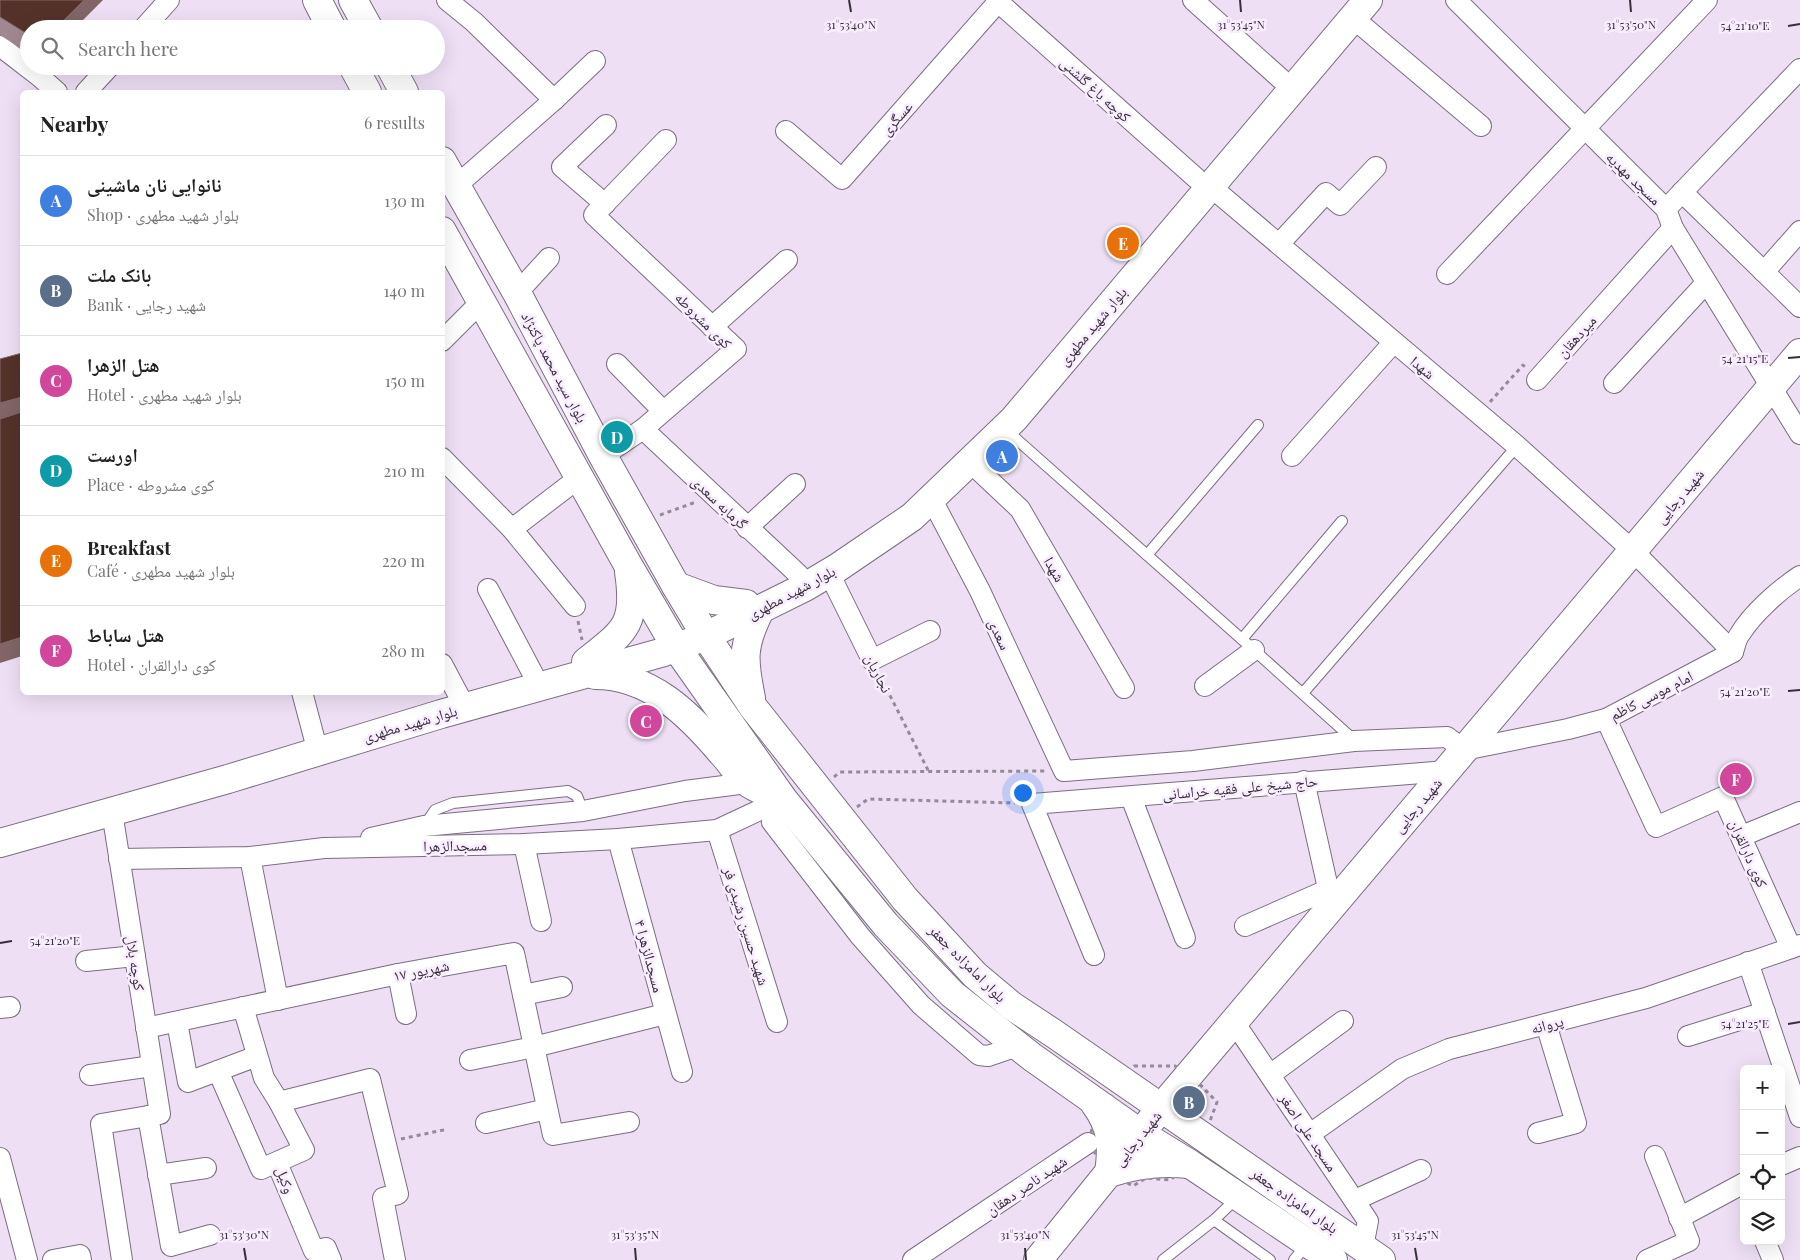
<!DOCTYPE html>
<html lang="en">
<head>
<meta charset="utf-8">
<style>
	:root { --surface:#fff; --page:#f6f6f6; --text:#222; --muted:#767676; --line:#e0e0e0; --accent:#0f766e }
	body { margin:0; font-family:"Playfair Display","Noto Naskh Arabic",serif; background:var(--page); color:var(--text) }
	.controls { position:absolute; right:15px; bottom:15px; display:grid; overflow:hidden; border-radius:8px; box-shadow:0 5px 20px #0002 }
	.controls button { width:45px; height:45px; display:grid; place-items:center; padding:0; border:0; border-bottom:1px solid var(--line); background:var(--surface); color:var(--text); font:25px sans-serif }
	.you { position:absolute; left:1022px; top:792px; width:18px; height:18px; margin:-12px; border:4px solid #fff; border-radius:50%; background:#1a73e8; box-shadow:0 0 0 8px #1a73e833 }
	.badge { display:grid; place-items:center; width:32px; height:32px; border-radius:50%; background:var(--accent); color:#fff; font-size:16px; font-weight:700 }
	.pin { position:absolute; translate:-50% -50%; border:2px solid #fff; box-shadow:0 1px 5px #0006 }
	.list { margin:0; padding:0; list-style:none }
	h2 { display:flex; justify-content:space-between; align-items:center; height:65px; margin:0; padding:0 20px; font-size:21px }
	h2 small { font-size:16px; font-weight:400; color:var(--muted) }
	.list li { display:grid; grid-template-columns:32px 1fr auto; gap:15px; align-items:center; box-sizing:border-box; height:90px; padding:0 20px; border-top:1px solid var(--line) }
	.list b { display:block; font-size:19px; white-space:nowrap }
	.list p { margin:0; font-size:16px; white-space:nowrap; color:var(--muted) }
	.list em { font-size:16px; font-style:normal; color:var(--muted) }
	.icon { flex:none; width:28px; height:28px; fill:none; stroke:currentColor; stroke-width:2; stroke-linecap:round; stroke-linejoin:round }
	.map { position:relative; flex:none; width:1800px; height:1260px; overflow:hidden }
	.search { position:absolute; background:var(--surface); box-shadow:0 5px 20px #0002; left:20px; top:20px; width:425px; height:55px; display:flex; align-items:center; gap:12px; box-sizing:border-box; padding:0 18px; border-radius:28px; color:var(--muted); font-size:19px }
	.panel { position:absolute; background:var(--surface); box-shadow:0 5px 20px #0002; left:20px; top:90px; width:425px; height:605px; border-radius:8px }
	.map>svg:first-child { display:block }
</style>
</head>
<body>
<div class="map">
<svg width="1800" height="1260" viewBox="0 0 1800 1260">
	<rect width="100%" height="100%" fill="#eedff5"/>
	<g fill="none" stroke-linecap="round" stroke-linejoin="round">
		<g stroke="#7b6e81" stroke-width="12">
			<g id="lane">
				<path d="M1005 429 1254 650 1354 740"/>
				<path d="M1147 555 1258 425"/>
				<path d="M1242 639 1342 521"/>
				<path d="M1303 693 1517 446"/>
				<path d="M425 825 435 810 453 803 568 791 577 796 583 811"/>
				<path d="M1238 1197 1214 1220 1270 1260"/>
				<path d="M1163 1260 1214 1220"/>
				<path d="M1294 1260 1307 1244"/>
			</g>
		</g>
		<g stroke="#7b6e81" stroke-width="22">
			<g id="street">
				<path d="M447 0 474 22 554 100"/>
				<path d="M996 0 1196 178"/>
				<path d="M1193 0 1281 79"/>
				<path d="M1456 0 1666 209 1673 228 1800 434"/>
				<path d="M1353 18 1481 126"/>
				<path d="M143 29 169 0"/>
				<path d="M0 46 39 76 57 92"/>
				<path d="M86 92 110 66"/>
				<path d="M786 131 842 179 998 2"/>
				<path d="M456 186 554 100 595 61"/>
				<path d="M1210 186 1517 446 1633 551 1733 652"/>
				<path d="M1682 192 1800 307"/>
				<path d="M605 204 562 167 606 125"/>
				<path d="M1666 209 1800 69"/>
				<path d="M1279 244 1326 193 1340 205 1376 167"/>
				<path d="M1764 272 1800 231"/>
				<path d="M1447 274 1707 0"/>
				<path d="M517 293 549 258"/>
				<path d="M712 327 787 260"/>
				<path d="M442 341 481 302"/>
				<path d="M617 364 663 411"/>
				<path d="M1537 380 1673 228"/>
				<path d="M1614 383 1706 283"/>
				<path d="M643 429 799 575"/>
				<path d="M603 456 643 429 736 349 594 215 666 140"/>
				<path d="M1292 456 1394 342"/>
				<path d="M442 458 512 529 575 606"/>
				<path d="M970 462 1020 509 1124 688"/>
				<path d="M931 498 980 591 1064 771 1193 761 1354 741 1447 737 1464 750 1568 729 1606 719 1733 652C1735 646 1736 639 1740 634 1753 613 1779 590 1800 576"/>
				<path d="M747 528 795 484"/>
				<path d="M512 529 580 477"/>
				<path d="M829 573 872 660 930 631"/>
				<path d="M488 589 534 676"/>
				<path d="M442 664 459 696"/>
				<path d="M1205 686 1254 650"/>
				<path d="M302 692 315 741"/>
				<path d="M1606 719 1656 827 1723 797 1791 948"/>
				<path d="M1304 781 1332 906"/>
				<path d="M1131 797 1185 938"/>
				<path d="M783 799 772 822 860 936 921 1005 979 1055 988 1056 1018 1046"/>
				<path d="M112 812 160 1114 101 1124 122 1260"/>
				<path d="M717 830 777 1022"/>
				<path d="M1742 836 1800 812"/>
				<path d="M371 838 424 826 583 811 685 791 747 783"/>
				<path d="M618 839 682 1072"/>
				<path d="M524 844 541 921"/>
				<path d="M250 857 278 1000"/>
				<path d="M119 859 250 857 324 848 524 844 618 839 717 830 783 799"/>
				<path d="M1245 926 1327 890"/>
				<path d="M1094 955 1032 804C1171 794 1308 781 1447 771"/>
				<path d="M86 961 135 956"/>
				<path d="M1748 962 1800 1117"/>
				<path d="M398 974 406 1014"/>
				<path d="M523 995 562 987"/>
				<path d="M0 1008 10 1007"/>
				<path d="M177 1022 188 1082 257 1056"/>
				<path d="M1234 1022 1368 1221 1363 1247"/>
				<path d="M146 1028 398 974 514 953 553 1135 629 1122"/>
				<path d="M1688 1036 1765 1012"/>
				<path d="M470 1060 534 1047 665 1014"/>
				<path d="M218 1071 261 1169 304 1150 279 1102 264 1078 243 1007"/>
				<path d="M90 1075 152 1066"/>
				<path d="M1270 1075 1343 1021"/>
				<path d="M279 1102 370 1079 398 1194 383 1198 395 1260"/>
				<path d="M148 1116 171 1246 210 1235"/>
				<path d="M486 1123 547 1109"/>
				<path d="M1538 1133 1576 1123 1546 1024"/>
				<path d="M1310 1134 1402 1069 1449 1049 1646 998 1800 945"/>
				<path d="M0 1158 27 1260"/>
				<path d="M277 1163 314 1251 326 1248 331 1260"/>
				<path d="M1781 1165 1800 1157"/>
				<path d="M158 1175 206 1168"/>
				<path d="M1355 1200 1421 1170"/>
				<path d="M1679 1218 1744 1183"/>
				<path d="M1765 1241 1773 1260"/>
				<path d="M53 1260 80 1255 81 1260"/>
				<path d="M913 1260 1088 1143"/>
				<path d="M1647 1260 1689 1241 1655 1156"/>
			</g>
		</g>
		<g stroke="#7b6e81" stroke-width="30">
			<g id="secondary">
				<path d="M317 0 332 29"/>
				<path d="M353 0 369 29"/>
				<path d="M353 66 367 92"/>
				<path d="M390 66 404 92"/>
				<path d="M442 161 517 293 603 456 676 586 706 636 753 707 905 899 975 975 1012 1006 1053 1033 1381 1260"/>
				<path d="M442 231 628 565 676 647 783 799 886 925 952 994 1032 1057 1141 1134 1190 1164 1333 1260"/>
				<path d="M676 586 714 600 746 604"/>
				<path d="M586 662C625 631 637 625 629 572"/>
				<path d="M595 675C650 675 689 714 722 753 730 761 738 775 747 782 755 789 772 794 782 799"/>
				<path d="M751 698C743 659 742 646 760 610"/>
				<path d="M0 843 228 779 441 714 664 652 706 636 805 587 837 568 912 517 1014 419 1368 0"/>
				<path d="M1095 1104C1112 1127 1113 1146 1109 1173 1136 1164 1160 1161 1189 1164"/>
				<path d="M1038 1260 1161 1108 1800 353"/>
			</g>
		</g>
		<g stroke="#948a99" stroke-width="3" stroke-dasharray="4 4" stroke-linecap="butt">
			<path d="M1490 402 1523 365 1526 368"/>
			<path d="M660 515 696 502"/>
			<path d="M578 621 582 640"/>
			<path d="M879 674 929 772"/>
			<path d="M834 777 840 772 1046 771"/>
			<path d="M857 807 868 799 1015 803"/>
			<path d="M1134 1066H1175L1190 1074 1217 1102 1204 1137 1190 1164 1170 1180 1146 1178 1133 1186 1109 1173 1088 1143 1094 1122 1103 1108Z"/>
			<path d="M401 1139 448 1129"/>
		</g>
		<use href="#lane" stroke="#fff" stroke-width="10"/>
		<use href="#street" stroke="#fff" stroke-width="20"/>
		<use href="#secondary" stroke="#fff" stroke-width="28"/>
	</g>
	<path fill="#a18890" d="M0 0 29 29V54L0 35Z"/>
	<g fill="#826667">
		<path d="M84 0H103L74 29H55Z"/>
		<path d="M22 397V415L0 421V403Z"/>
		<path d="M22 637V656L0 663V644Z"/>
	</g>
	<g fill="#54322a" stroke="#826667">
		<path d="M0 0H84L55 29H29V35L0 17Z"/>
		<path d="M22 353V397L0 403V359Z"/>
		<path d="M22 412V637L0 644V419Z"/>
	</g>
	<path fill="none" stroke="#353038" stroke-width="2" d="M849 0 851 12M1240 0 1241 12M1630 0 1631 12M1788 26 1800 24M1788 358 1800 357M1788 691 1800 690M0 943 12 941M1788 1024 1800 1022M244 1248 246 1260M635 1248 636 1260M1025 1248 1026 1260M1415 1248 1417 1260"/>
	<g text-anchor="middle" dominant-baseline="central" stroke-width="5" stroke-linejoin="round" paint-order="stroke">
		<g font-size="15" fill="#353038" stroke="#f9edff">
			<text transform="translate(1096 89) rotate(42)">کوچه باغ گلشنی</text>
			<text transform="translate(896 118) rotate(-49)">عسگری</text>
			<text transform="translate(1634 178) rotate(44)">مسجد مهدیه</text>
			<text transform="translate(704 320) rotate(45)">کوی مشروطه</text>
			<text transform="translate(1092 326) rotate(-50)">بلوار شهید مطهری</text>
			<text transform="translate(1576 336) rotate(-48)">میردهقان</text>
			<text transform="translate(555 367) rotate(62)">بلوار سید محمد پاکنژاد</text>
			<text transform="translate(1423 367) rotate(40)">شهدا</text>
			<text transform="translate(1679 496) rotate(-50)">شهید رجایی</text>
			<text transform="translate(720 502) rotate(43)">گرمابه سعدی</text>
			<text transform="translate(1055 569) rotate(60)">شهدا</text>
			<text transform="translate(791 592) rotate(-28)">بلوار شهید مطهری</text>
			<text transform="translate(1000 634) rotate(65)">سعدی</text>
			<text transform="translate(879 673) rotate(63)">نجاریان</text>
			<text transform="translate(1651 695) rotate(-27)">امام موسی کاظم</text>
			<text transform="translate(410 723) rotate(-16)">بلوار شهید مطهری</text>
			<text transform="translate(1240 787) rotate(-5)">حاج شیخ علی فقیه خراسانی</text>
			<text transform="translate(1417 805) rotate(-50)">شهید رجایی</text>
			<text transform="translate(455 845) rotate(-1)">مسجدالزهرا</text>
			<text transform="translate(1749 853) rotate(66)">کوی دارالقران</text>
			<text transform="translate(747 926) rotate(73)">شهید حسین رشیدی فر</text>
			<text transform="translate(650 956) rotate(75)">مسجدالزهرا ۴</text>
			<text transform="translate(136 963) rotate(81)">کوچه بلال</text>
			<text transform="translate(968 963) rotate(45)">بلوار امامزاده جعفر</text>
			<text transform="translate(421 970) rotate(-11)">۱۷ شهریور</text>
			<text transform="translate(1547 1024) rotate(-15)">پروانه</text>
			<text transform="translate(1309 1132) rotate(56)">مسجد علی اصغر</text>
			<text transform="translate(1137 1138) rotate(-51)">شهید رجایی</text>
			<text transform="translate(286 1180) rotate(71)">وکیل</text>
			<text transform="translate(1026 1185) rotate(-34)">شهید ناصر دهقان</text>
			<text transform="translate(1295 1200) rotate(35)">بلوار امامزاده جعفر</text>
		</g>
	</g>
	<g font-size="12" text-anchor="middle" fill="#353038" stroke="#f9edff" stroke-width="5" stroke-linejoin="round" paint-order="stroke">
		<text x="851" y="29">31°53'40"N</text>
		<text x="1241" y="29">31°53'45"N</text>
		<text x="1631" y="29">31°53'50"N</text>
		<text x="1745" y="30">54°21'10"E</text>
		<text x="1745" y="363">54°21'15"E</text>
		<text x="1745" y="696">54°21'20"E</text>
		<text x="55" y="945">54°21'20"E</text>
		<text x="1745" y="1028">54°21'25"E</text>
		<text x="244" y="1239">31°53'30"N</text>
		<text x="635" y="1239">31°53'35"N</text>
		<text x="1025" y="1239">31°53'40"N</text>
		<text x="1415" y="1239">31°53'45"N</text>
	</g>
</svg>
<div class="controls">
<button>+</button>
<button>−</button>
<button><svg class="icon" aria-label="locate" viewBox="0 0 24 24"><circle cx="12" cy="12" r="6"/><path d="M12 2v4M12 18v4M2 12h4M18 12h4"/></svg></button>
<button><svg class="icon" aria-label="layers" viewBox="0 0 24 24"><path d="M12 4l9 5-9 5-9-5zM3 14l9 5 9-5"/></svg></button>
</div>
<div class="you"></div>
<div class="pin badge" style="left:1002px;top:456px;background:#3f7fe0">A</div>
<div class="pin badge" style="left:1189px;top:1102px;background:#5c6f8a">B</div>
<div class="pin badge" style="left:646px;top:721px;background:#d1479c">C</div>
<div class="pin badge" style="left:617px;top:437px;background:#0f9aa8">D</div>
<div class="pin badge" style="left:1123px;top:243px;background:#e8710a">E</div>
<div class="pin badge" style="left:1736px;top:779px;background:#d1479c">F</div>
<div class="search"><svg class="icon" aria-label="search" viewBox="0 0 24 24"><circle cx="10" cy="10" r="6"/><path d="M15 15l6 6"/></svg>Search here</div>
<section class="panel">
<h2>Nearby<small>6 results</small></h2>
<ul class="list">
<li><span class="badge" style="background:#3f7fe0">A</span><div><b>نانوایی نان ماشینی</b><p>Shop · بلوار شهید مطهری</p></div><em>130 m</em></li>
<li><span class="badge" style="background:#5c6f8a">B</span><div><b>بانک ملت</b><p>Bank · شهید رجایی</p></div><em>140 m</em></li>
<li><span class="badge" style="background:#d1479c">C</span><div><b>هتل الزهرا</b><p>Hotel · بلوار شهید مطهری</p></div><em>150 m</em></li>
<li><span class="badge" style="background:#0f9aa8">D</span><div><b>اورست</b><p>Place · کوی مشروطه</p></div><em>210 m</em></li>
<li><span class="badge" style="background:#e8710a">E</span><div><b>Breakfast</b><p>Café · بلوار شهید مطهری</p></div><em>220 m</em></li>
<li><span class="badge" style="background:#d1479c">F</span><div><b>هتل ساباط</b><p>Hotel · کوی دارالقران</p></div><em>280 m</em></li>
</ul>
</section>
</div>
</body>
</html>
